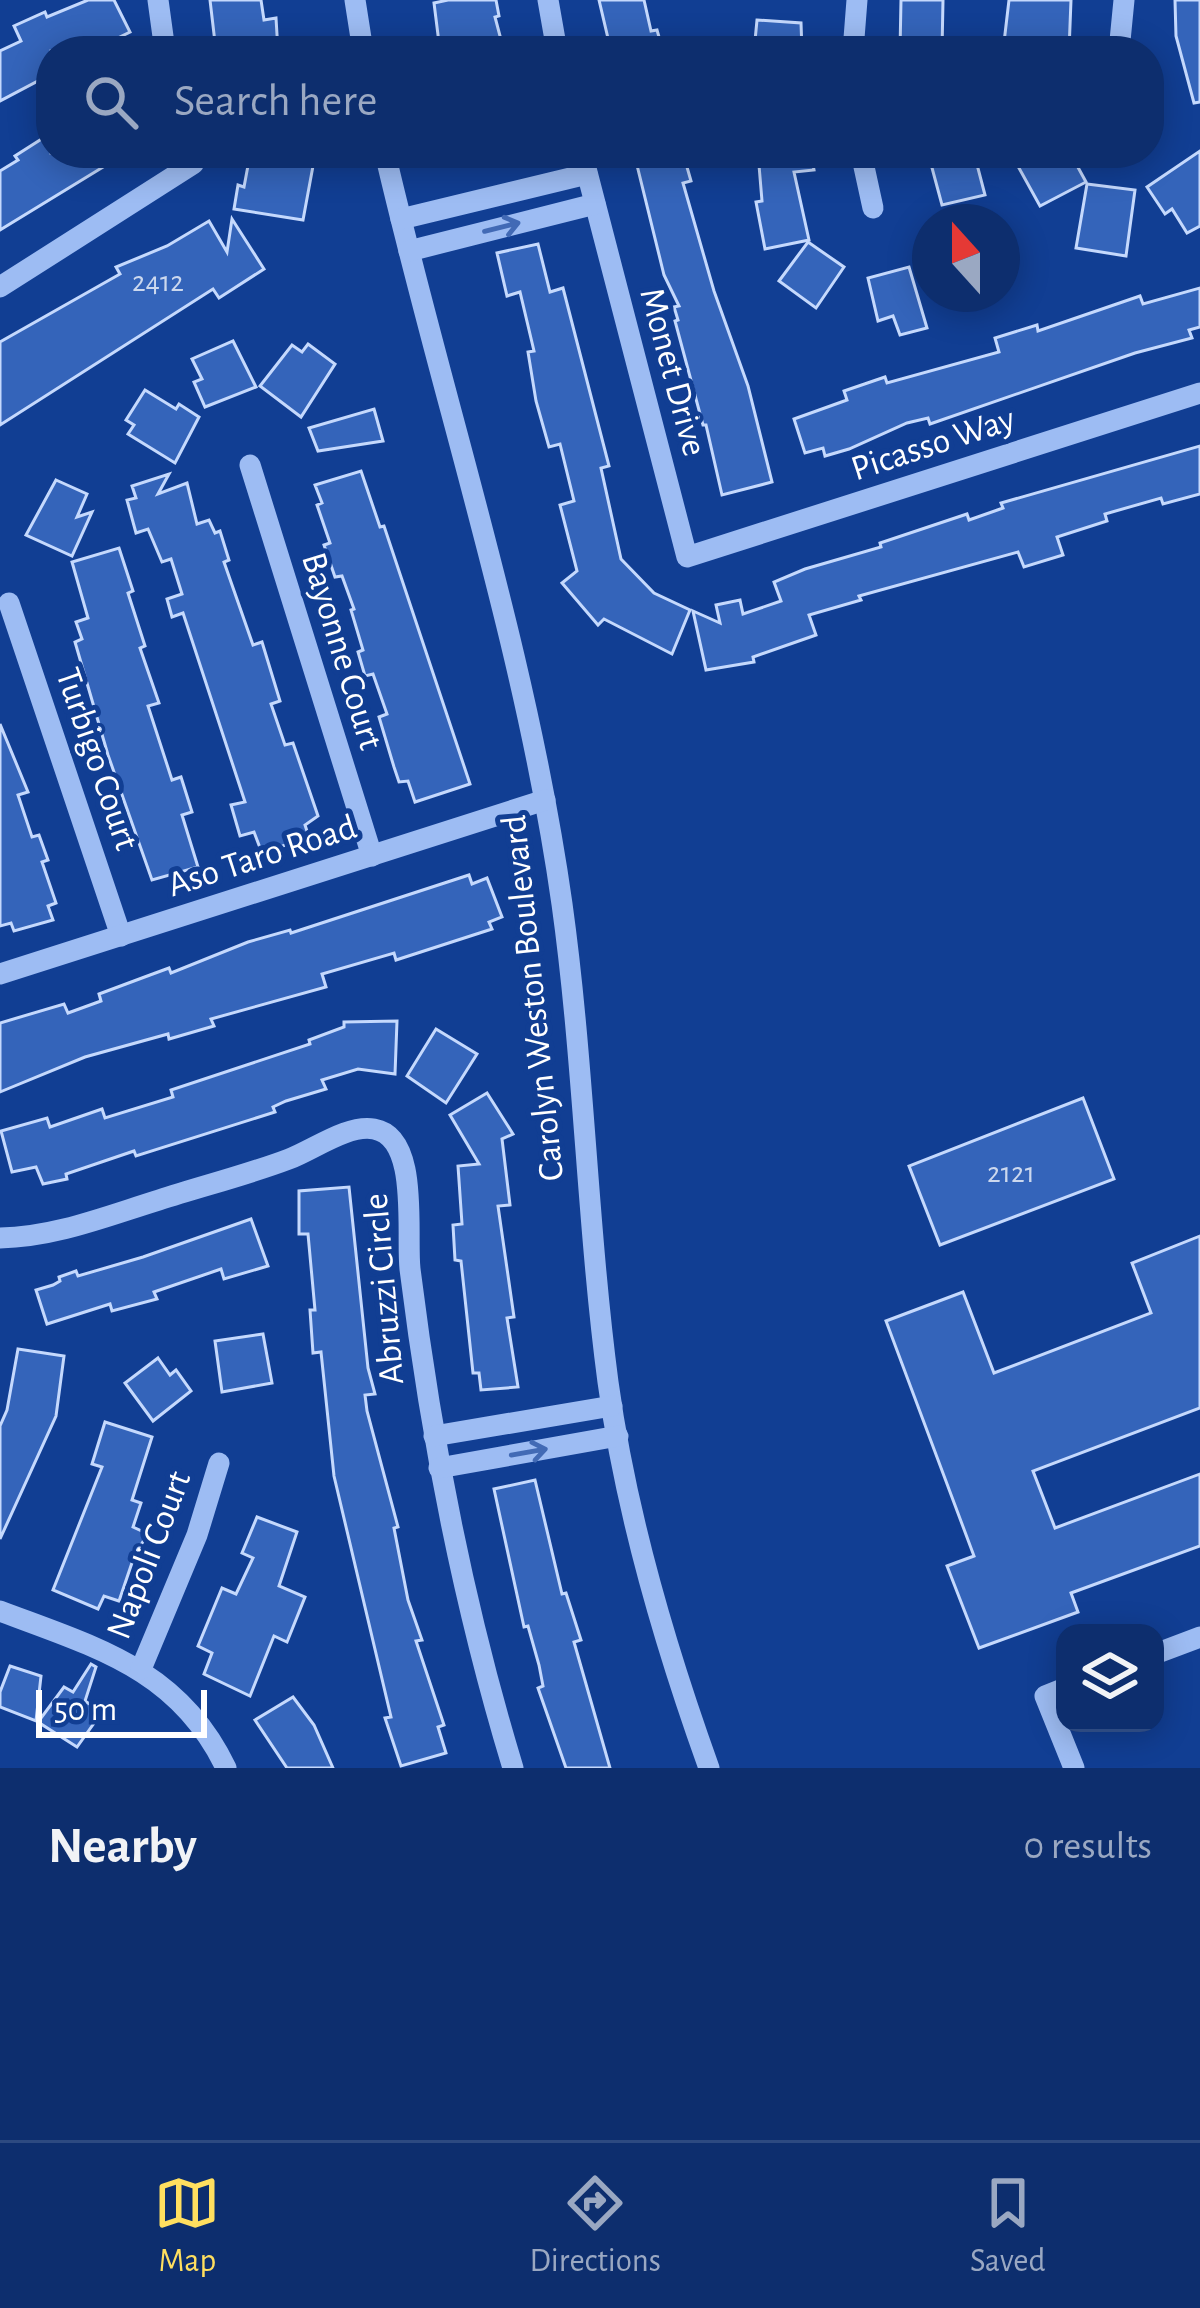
<!DOCTYPE html>
<html lang="en">
<head>
<meta charset="utf-8">
<style>
	:root { --surface:#0d2e6e; --page:#1b3a76; --text:#f1f3f6; --muted:#9aa8c2; --line:#2d4a81; --accent:#ffdf5f }
	body { margin:0; font-family:"Alegreya Sans",sans-serif; background:var(--page); color:var(--text) }
	.controls { position:absolute; right:36px; bottom:36px; display:grid; overflow:hidden; border-radius:24px; box-shadow:0 6px 30px #0003 }
	.controls button { width:108px; height:108px; display:grid; place-items:center; padding:0; border:0; border-bottom:3px solid var(--line); background:var(--surface); color:var(--text); font:60px sans-serif }
	.compass { position:absolute; left:912px; top:204px; width:108px; height:108px; border-radius:50%; background:var(--surface); box-shadow:0 6px 30px #0003; rotate:339deg }
	.scale { position:absolute; left:36px; bottom:30px; width:171px; box-sizing:border-box; padding-left:12px; border:6px solid #fff; border-top:0; font-size:33px; line-height:42px; white-space:nowrap; color:#fff; -webkit-text-stroke:9px #113e93; paint-order:stroke }
	.list { margin:0; padding:0; list-style:none }
	h2 { display:flex; justify-content:space-between; align-items:center; height:156px; margin:0; padding:0 48px; font-size:51px }
	h2 small { font-size:39px; font-weight:400; color:var(--muted) }
	.icon { flex:none; width:66px; height:66px; fill:none; stroke:currentColor; stroke-width:2; stroke-linecap:round; stroke-linejoin:round }
	.map { position:relative; flex:none; width:1200px; height:1768px; overflow:hidden }
	.search { position:absolute; background:var(--surface); box-shadow:0 6px 30px #0003; left:36px; right:36px; top:36px; height:132px; display:flex; align-items:center; gap:30px; box-sizing:border-box; padding:0 42px; border-radius:48px; color:var(--muted); font-size:45px }
	.sheet { height:372px; background:var(--surface) }
	nav { display:flex; justify-content:space-around; align-items:center; box-sizing:border-box; height:168px; border-top:3px solid var(--line); background:var(--surface); font-size:33px; color:var(--muted) }
	nav a { display:grid; justify-items:center; gap:6px }
	nav .on { color:var(--accent) }
	.map>svg:first-child { display:block }
</style>
</head>
<body>
<div class="map">
<svg width="1200" height="1768" viewBox="0 0 1200 1768">
	<rect width="100%" height="100%" fill="#113e93"/>
	<g fill="#3464ba" stroke="#c5d9fd" stroke-width="3">
		<path d="M88 0H114L130 32 91 51H51V74L0 101V51L21 41 14 26 45 12 47 17Z"/>
		<path d="M210 0H261L264 20 276 18 278 51H216Z"/>
		<path d="M448 0H496L499 16 495 17 504 51H440L434 3Z"/>
		<path d="M599 0H644L651 31 657 30 663 51H611Z"/>
		<path d="M901 0H943L942 51H900Z"/>
		<path d="M1009 0H1071L1069 51H1003Z"/>
		<path d="M1175 0H1200V102L1194 103 1176 36Z"/>
		<path d="M757 20 801 23 802 51H754Z"/>
		<path d="M51 133V153H126L0 230V171L18 160 15 156Z"/>
		<path d="M1200 151V226L1187 233 1172 209 1165 214 1147 187Z"/>
		<path d="M634 153H683L691 181 683 183 714 291 748 386 772 482 722 495 706 425H703L675 321 678 320 674 307 679 306 664 275Z"/>
		<path d="M758 153H811L814 170 794 172 809 240 765 249 756 202 762 201Z"/>
		<path d="M928 153H974L985 195 942 205Z"/>
		<path d="M1029 153H1065L1070 162 1074 160 1086 182 1040 206 1014 159Z"/>
		<path d="M250 155 313 166 303 220 234 209 238 185 244 187Z"/>
		<path d="M1087 184 1135 190 1126 256 1076 248Z"/>
		<path d="M232 219 264 269 219 298 213 289 0 425V342L120 274 116 267 167 246 209 221 227 252Z"/>
		<path d="M808 242 844 267 816 308 779 281Z"/>
		<path d="M538 244 550 292 563 288 609 466 601 468 621 559 654 593 690 610 672 654 604 619 598 625 562 583 577 571 560 505 574 501 560 444 549 447 536 401 528 352 534 351 520 292 507 296 497 253Z"/>
		<path d="M909 267 927 328 900 335 893 316 878 321 868 278Z"/>
		<path d="M1200 288V327L1189 330 1192 338 1135 353 930 424 928 418 907 423 849 449 825 456 823 448 805 453 794 419 847 400 844 391 885 377 887 383 999 352 995 338 1037 325 1038 331 1140 296 1143 304Z"/>
		<path d="M233 341 256 387 205 407 194 382 202 379 192 359Z"/>
		<path d="M308 344 335 364 301 417 260 386 292 345 302 352Z"/>
		<path d="M145 390 176 409 179 404 199 417 175 463 128 434 134 425 126 420Z"/>
		<path d="M374 409 383 441 318 451 309 428Z"/>
		<path d="M1200 446V494L1163 504 1161 498 1105 514 1107 521 1057 537 1063 555 1024 567 1018 552 859 596 861 600 809 615 816 635 753 657 754 662 706 670 693 611 720 623 716 605 740 600 743 614 781 601 774 582 805 569 881 547 880 543 967 514 969 520 1003 508 1001 503Z"/>
		<path d="M361 471 380 527 384 526 470 784 415 802 408 781 399 782 394 767 379 717 387 714 373 674 365 676 358 652 363 650 351 610 354 609 342 576 335 577 324 545 330 543 317 505 322 503 315 485Z"/>
		<path d="M169 474 158 494 187 483 197 524 209 520 215 533 220 531 229 560 224 562 253 645 262 642 280 701 271 704 285 745 293 743 318 816 305 825 309 837 262 853 254 832 240 836 231 805 245 802 183 613 172 617 167 599 182 594 171 559 162 562 148 529 136 533 127 500 136 498 132 486Z"/>
		<path d="M56 480 87 494 77 517 92 512 72 556 26 535Z"/>
		<path d="M119 548 133 591 128 593 145 646 140 648 159 703 148 706 172 780 181 777 192 812 182 815 198 867 152 880 108 755 75 642 82 639 76 622 88 618 72 562Z"/>
		<path d="M0 724 28 792 18 795 32 837 39 835 48 860 42 862 56 903 48 906 53 920 14 931 11 923 0 926Z"/>
		<path d="M469 875 472 884 487 878 502 917 489 922 492 929 396 960 394 953 322 974 326 987 211 1019 214 1026 169 1039 168 1034 85 1057 0 1092V1023L64 1004 68 1013 101 1001 99 994 150 975 169 968 171 973 248 942 290 930 291 933Z"/>
		<path d="M397 1021 395 1074 358 1069 322 1080 326 1089 286 1101 273 1107 275 1112 136 1156 134 1151 66 1174 67 1179 43 1184 36 1167 12 1172 1 1131 47 1118 50 1127 102 1109 105 1118 173 1097 171 1090 310 1044 309 1040 344 1027V1022Z"/>
		<path d="M436 1029 477 1054 446 1103 407 1076Z"/>
		<path d="M487 1093 513 1134 502 1139 510 1205 498 1206 514 1317 507 1318 518 1387 481 1390 479 1373H473L461 1261 455 1260 453 1225 462 1224 458 1166 479 1164 450 1115Z"/>
		<path d="M1083 1098 1114 1179 940 1245 909 1166Z"/>
		<path d="M349 1187 368 1368 375 1394 365 1395 367 1411 398 1527 394 1528 408 1600 422 1640 416 1641 444 1725 438 1727 446 1753 401 1766 385 1718 391 1717 334 1476 321 1352 313 1353 310 1310H315L308 1234H299V1191Z"/>
		<path d="M251 1219 268 1266 224 1279 221 1269 154 1292 157 1299 112 1311 110 1304 47 1324 36 1290 53 1285 60 1281 59 1277 76 1271 78 1276 143 1257Z"/>
		<path d="M1200 1236V1408L1033 1471 1055 1528 1200 1474V1546L1071 1593 1078 1612 979 1648 947 1566 974 1556 886 1321 963 1292 994 1373 1151 1313 1132 1263Z"/>
		<path d="M263 1334 272 1383 222 1392 215 1341Z"/>
		<path d="M18 1349 64 1356 56 1416 0 1539V1426L7 1410Z"/>
		<path d="M158 1358 170 1375 176 1370 191 1391 153 1421 125 1383Z"/>
		<path d="M105 1422 152 1437 132 1500 141 1503 133 1527 148 1534 135 1554 119 1601 104 1596 98 1609 53 1590 102 1467 92 1464Z"/>
		<path d="M535 1480 562 1594 566 1593 581 1640 574 1642 610 1768H566L538 1688 543 1686 539 1665 528 1626 524 1627 494 1489Z"/>
		<path d="M257 1517 297 1532 279 1586 305 1597 287 1642 274 1636 250 1696 204 1674 212 1653 198 1646 222 1588 236 1594 253 1558 242 1553Z"/>
		<path d="M91 1664 96 1667 85 1701 102 1712 77 1747 38 1722 64 1687 73 1692Z"/>
		<path d="M10 1666 41 1676 36 1721 0 1707V1692Z"/>
		<path d="M293 1697 314 1725 333 1768H287L255 1720Z"/>
	</g>
	<g fill="none" stroke-linecap="round" stroke-linejoin="round">
		<g stroke="#9dbcf3" stroke-width="21">
			<path d="M158 0 165 51"/>
			<path d="M355 0 363 51"/>
			<path d="M548 0 557 51"/>
			<path d="M853 51 857 0"/>
			<path d="M1119 51 1124 0"/>
			<path d="M385 153C443 403 526 649 562 904 584 1062 587 1223 608 1382 626 1514 664 1643 709 1768"/>
			<path d="M582 153 687 557 1200 393"/>
			<path d="M861 153 873 208"/>
			<path d="M401 219 587 174"/>
			<path d="M409 251 595 204"/>
			<path d="M0 287 193 164 190 153"/>
			<path d="M250 465 372 856"/>
			<path d="M9 603 121 936"/>
			<path d="M0 974 545 800"/>
			<path d="M0 1238C55 1237 107 1216 159 1200 202 1186 247 1175 289 1159 313 1150 348 1124 374 1129 420 1137 406 1233 410 1269 431 1438 463 1604 513 1768"/>
			<path d="M434 1436 612 1406"/>
			<path d="M439 1468 618 1436"/>
			<path d="M0 1611C95 1647 179 1669 226 1768"/>
			<path d="M1155 1654 1200 1637"/>
			<path d="M141 1669 197 1535 219 1463"/>
			<path d="M1065 1688 1045 1696 1074 1768"/>
		</g>
	</g>
	<defs><path id="oneway-shaft" d="M-6 0H5M1.5-3L5.5 0L1.5 3" fill="none" stroke-width="1.6" stroke-linecap="round" stroke-linejoin="round" transform="scale(3)"/></defs>
	<g stroke="#426ab5">
		<use href="#oneway-shaft" transform="translate(502 227) rotate(-14)"/>
		<use href="#oneway-shaft" transform="translate(529 1452) rotate(-10)"/>
	</g>
	<g text-anchor="middle" dominant-baseline="central" stroke-width="10" stroke-linejoin="round" paint-order="stroke">
		<g font-size="30" fill="#ccd8ee">
			<text x="158" y="282">2412</text>
			<text x="1011" y="1173">2121</text>
		</g>
		<g font-size="36" fill="#fff" stroke="#113e93">
			<text transform="translate(673 372) rotate(75)">Monet Drive</text>
			<text transform="translate(933 444) rotate(-18)">Picasso Way</text>
			<text transform="translate(342 651) rotate(73)">Bayonne Court</text>
			<text transform="translate(97 759) rotate(71)">Turbigo Court</text>
			<text transform="translate(262 856) rotate(-18)">Aso Taro Road</text>
			<text transform="translate(533 998) rotate(-96)">Carolyn Weston Boulevard</text>
			<text transform="translate(384 1289) rotate(-95)">Abruzzi Circle</text>
			<text transform="translate(149 1555) rotate(-69)">Napoli Court</text>
		</g>
	</g>
</svg>
<div class="controls">
<button><svg class="icon" aria-label="layers" viewBox="0 0 24 24"><path d="M12 4l9 5-9 5-9-5zM3 14l9 5 9-5"/></svg></button>
</div>
<svg class="compass" viewBox="-18 -18 36 36"><path d="M0-13l5 13h-10z" fill="#e53935"/><path d="M0 13l5-13h-10z" fill="#9aa8c2"/></svg>
<div class="scale">50 m</div>
<div class="search"><svg class="icon" aria-label="search" viewBox="0 0 24 24"><circle cx="10" cy="10" r="6"/><path d="M15 15l6 6"/></svg>Search here</div>
</div>
<section class="sheet">
<h2>Nearby<small>0 results</small></h2>
<ul class="list">
</ul>
</section>
<nav>
<a class="on"><svg class="icon" aria-label="map" viewBox="0 0 24 24"><path d="M3 6l6-2 6 2 6-2v14l-6 2-6-2-6 2zM9 4v14M15 6v14"/></svg>Map</a>
<a><svg class="icon" aria-label="directions" viewBox="0 0 24 24"><path d="M12 3l9 9-9 9-9-9zM9 14v-3h6M13 9l2 2-2 2"/></svg>Directions</a>
<a><svg class="icon" aria-label="saved" viewBox="0 0 24 24"><path d="M7 4h10v16l-5-4-5 4z"/></svg>Saved</a>
</nav>
</body>
</html>
